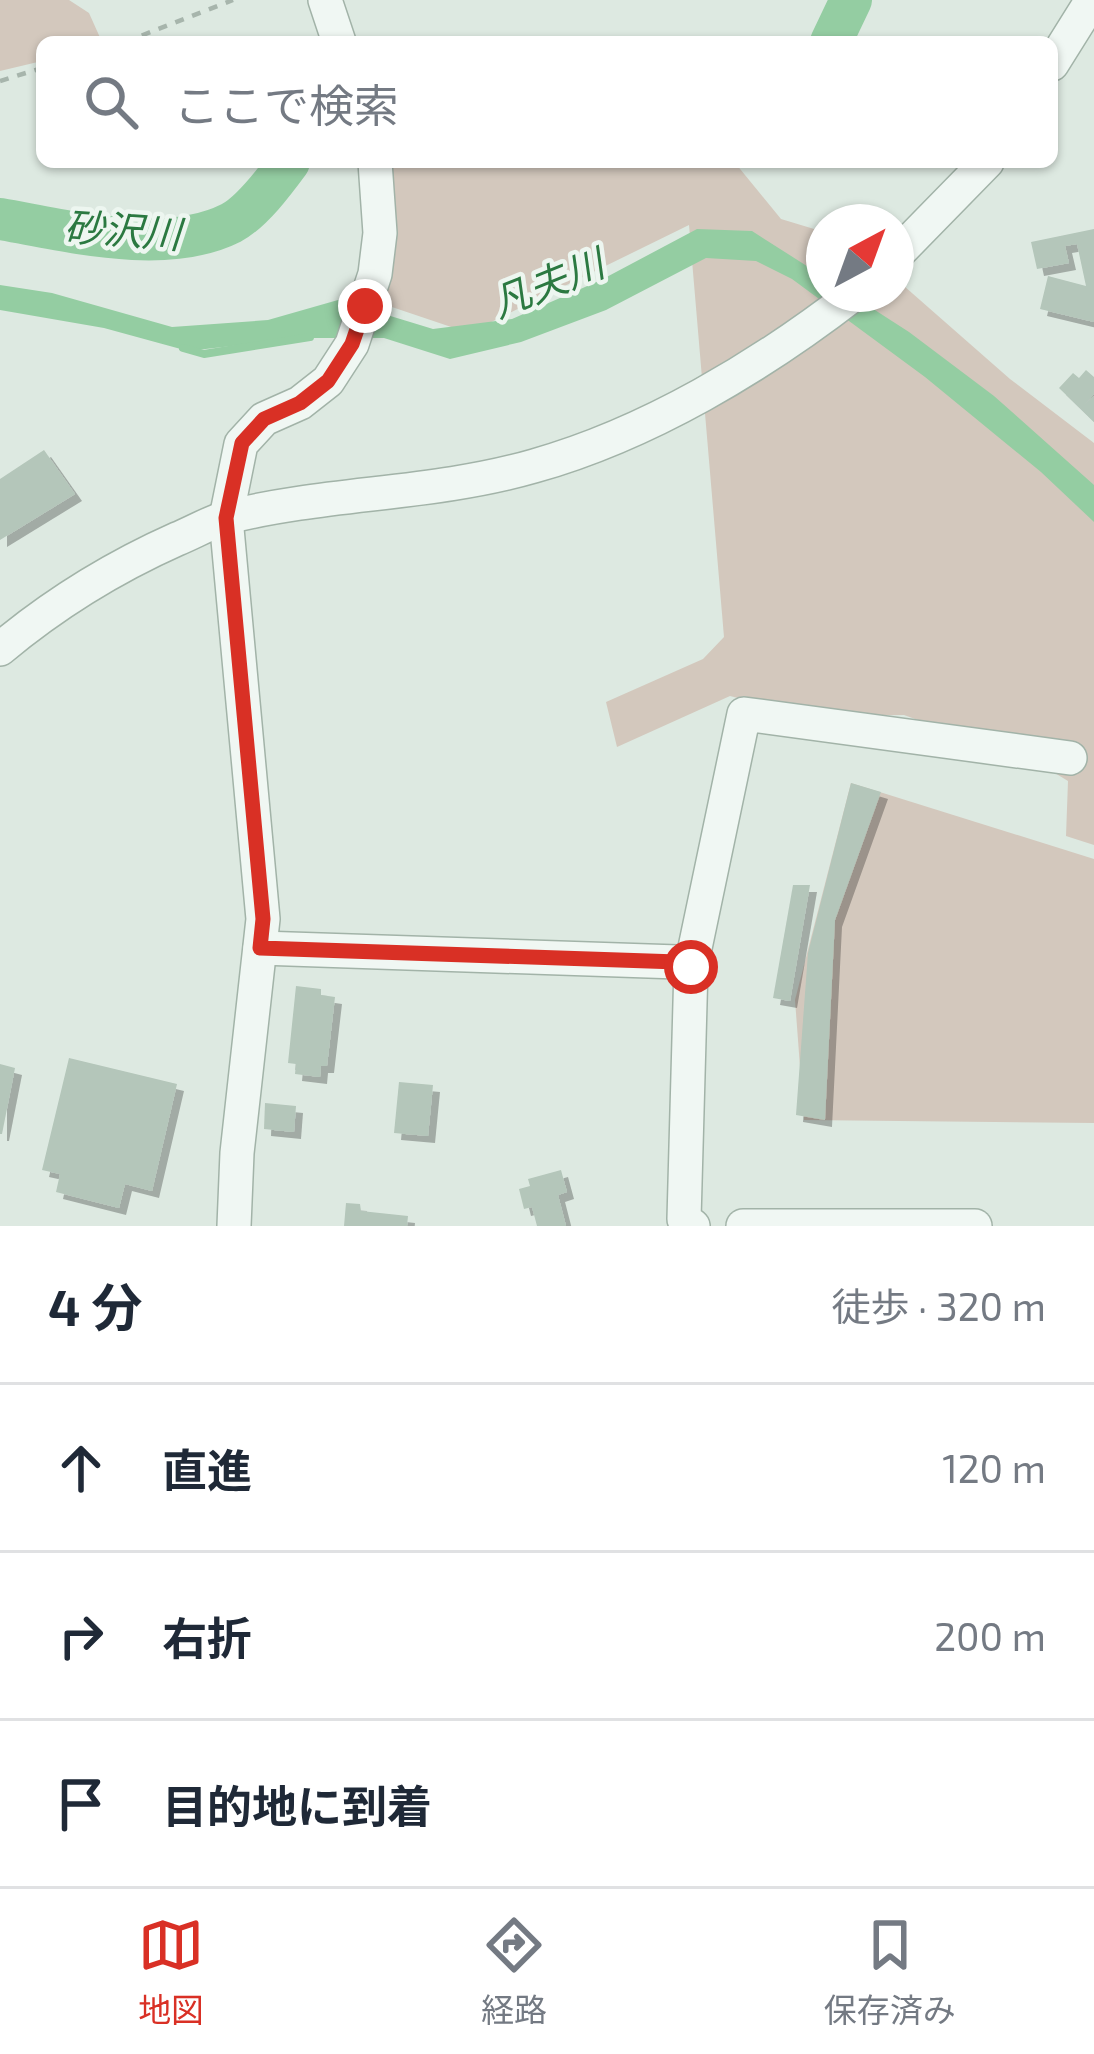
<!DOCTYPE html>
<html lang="ja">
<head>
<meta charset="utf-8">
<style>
	:root { --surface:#fff; --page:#f6f6f7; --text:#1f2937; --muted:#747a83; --line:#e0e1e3; --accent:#d93025 }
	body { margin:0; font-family:"Exo 2","Noto Sans JP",sans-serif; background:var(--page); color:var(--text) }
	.compass { position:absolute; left:806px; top:204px; width:108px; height:108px; border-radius:50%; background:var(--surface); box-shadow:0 3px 9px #0004; rotate:41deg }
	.stop { position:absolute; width:36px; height:36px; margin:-27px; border:9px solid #d93025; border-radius:50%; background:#fff }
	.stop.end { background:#d93025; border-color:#fff; box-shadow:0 3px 12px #0008 }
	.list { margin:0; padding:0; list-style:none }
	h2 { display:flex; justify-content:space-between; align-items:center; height:156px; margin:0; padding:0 48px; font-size:51px }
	h2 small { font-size:39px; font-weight:400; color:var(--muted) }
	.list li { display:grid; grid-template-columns:78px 1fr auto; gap:36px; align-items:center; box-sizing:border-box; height:168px; padding:0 48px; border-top:3px solid var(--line) }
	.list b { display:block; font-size:45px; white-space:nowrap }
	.list em { font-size:39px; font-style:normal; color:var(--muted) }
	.icon { flex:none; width:66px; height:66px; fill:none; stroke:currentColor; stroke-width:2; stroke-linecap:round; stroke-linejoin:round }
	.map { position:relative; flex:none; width:1094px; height:1226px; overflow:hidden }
	.search { position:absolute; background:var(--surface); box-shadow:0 3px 9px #0004; left:36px; right:36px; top:36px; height:132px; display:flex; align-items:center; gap:30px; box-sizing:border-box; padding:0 42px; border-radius:18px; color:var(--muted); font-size:45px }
	.sheet { height:660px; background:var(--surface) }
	nav { display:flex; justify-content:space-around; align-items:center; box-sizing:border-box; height:168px; border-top:3px solid var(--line); background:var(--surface); font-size:33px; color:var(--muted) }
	nav a { display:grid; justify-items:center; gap:6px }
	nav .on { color:var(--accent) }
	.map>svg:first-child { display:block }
</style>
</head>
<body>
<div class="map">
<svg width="1094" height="1226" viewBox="0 0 1094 1226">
	<defs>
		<filter id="shadow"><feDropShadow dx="7" dy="7" stdDeviation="0" flood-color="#0004"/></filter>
	</defs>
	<rect width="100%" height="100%" fill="#dde9e1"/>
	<g fill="#d3c8bd">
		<path d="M0 0H69L89 13 102 42H42V61L0 71Z"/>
		<path d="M377 162H743L736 164 781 219 824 232V294H896V279L1010 379 1094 443V845L1066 836 1068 781 1040 764 904 715 809 716 730 696 617 747 606 702 703 659 724 637 689 225 469 333 383 304Z"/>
		<path d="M851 783 1094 859V1123L804 1120 795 1000Z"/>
	</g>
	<path fill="#94cda2" d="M697 229 752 231 824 277V294H850L909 332 994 396 1094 485V522L1041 472 925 377 792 279 756 261 706 258 606 310 521 342 450 359 384 338H301L188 351 104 328 0 310V285L52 293 172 327 268 320 338 300 433 329 512 319 601 280Z"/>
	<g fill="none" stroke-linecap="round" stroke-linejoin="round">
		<path stroke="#94cda2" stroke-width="8" d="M183 348 204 354 310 337"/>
		<g stroke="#94cda2" stroke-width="42">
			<path d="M831 42 851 0"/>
			<path d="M0 219C69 231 166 256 231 223 252 212 275 181 289 162"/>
		</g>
	</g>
	<g fill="#b4c6ba" filter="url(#shadow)">
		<path d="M1094 229V322L1040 309 1048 276 1086 286 1077 244 1065 246 1069 263 1037 269 1031 242Z"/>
		<path d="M1086 370 1094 377V394L1085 404 1094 396V422L1059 388 1073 373 1079 378Z"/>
		<path d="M44 450 75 494 0 540V479Z"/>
		<path d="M851 783 881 792 835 920 825 1120 796 1115 808 953Z"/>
		<path d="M793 885H810L790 1001 773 998Z"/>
		<path d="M296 986 321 989V995L335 997 327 1066H321L320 1077 295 1074 296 1064 288 1063Z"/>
		<path d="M69 1058 177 1084 152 1191 125 1184 119 1208 56 1192 60 1174 42 1170Z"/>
		<path d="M0 1064 15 1068 2 1134H0Z"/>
		<path d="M399 1082 433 1085 428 1136 394 1133Z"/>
		<path d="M265 1103 296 1106 294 1132 264 1129Z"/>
		<path d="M561 1170 567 1192 558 1195 566 1226H537L532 1207 524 1209 519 1189 530 1186 528 1179Z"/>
		<path d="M346 1203 360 1204 361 1211 408 1216 407 1226H344Z"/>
	</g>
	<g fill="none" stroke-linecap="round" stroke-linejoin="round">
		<g stroke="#a2b3a8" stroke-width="36">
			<g id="minor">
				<path d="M325 0 339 42"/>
				<path d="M1052 64 1092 0"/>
				<path d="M896 255 987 162"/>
				<path d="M0 649C55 603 112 568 177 539 194 532 211 522 228 517 328 492 434 495 534 466 648 434 761 366 854 294"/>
				<path d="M260 948 678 962 691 967 684 1219 693 1226"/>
				<path d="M691 967 744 714 1070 758"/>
				<path d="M234 1226 237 1153 263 919 226 518 241 444 264 419 300 403 328 381 352 344 375 274 380 233 375 162"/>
				<path d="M743 1226H975"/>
			</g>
		</g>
		<g stroke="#a7b5ac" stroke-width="4.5" stroke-dasharray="9 9" stroke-linecap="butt">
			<path d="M125 42 233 0"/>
			<path d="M0 81 42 68"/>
		</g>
		<use href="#minor" stroke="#f0f7f3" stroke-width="33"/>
	</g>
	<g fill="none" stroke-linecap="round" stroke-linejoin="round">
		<path stroke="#d93025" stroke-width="15" d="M365 306 352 344 328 381 300 403 264 419 242 443 226 518 263 919 260 948 678 962 691 967"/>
	</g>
	<g text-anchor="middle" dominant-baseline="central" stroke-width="9" stroke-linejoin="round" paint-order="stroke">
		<g font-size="39" font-style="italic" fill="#2b7941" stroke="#edf6f0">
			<text transform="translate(123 229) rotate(4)">砂沢川</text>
			<text transform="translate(547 282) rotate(-22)">凡夫川</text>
		</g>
	</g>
</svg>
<svg class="compass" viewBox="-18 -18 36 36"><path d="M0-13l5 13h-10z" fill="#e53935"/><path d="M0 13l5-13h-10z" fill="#747a83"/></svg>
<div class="stop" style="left:691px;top:967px"></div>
<div class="stop end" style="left:365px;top:306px"></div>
<div class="search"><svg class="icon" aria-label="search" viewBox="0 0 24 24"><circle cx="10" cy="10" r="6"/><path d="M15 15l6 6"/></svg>ここで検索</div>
</div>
<section class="sheet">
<h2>4 分<small>徒歩 · 320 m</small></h2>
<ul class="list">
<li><svg class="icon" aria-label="ahead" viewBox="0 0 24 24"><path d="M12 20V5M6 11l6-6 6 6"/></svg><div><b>直進</b></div><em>120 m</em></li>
<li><svg class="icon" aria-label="right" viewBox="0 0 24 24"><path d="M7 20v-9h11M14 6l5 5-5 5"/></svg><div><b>右折</b></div><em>200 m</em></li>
<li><svg class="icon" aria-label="arrive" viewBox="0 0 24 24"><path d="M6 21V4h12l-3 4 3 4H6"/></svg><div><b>目的地に到着</b></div></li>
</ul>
</section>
<nav>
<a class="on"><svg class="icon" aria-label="map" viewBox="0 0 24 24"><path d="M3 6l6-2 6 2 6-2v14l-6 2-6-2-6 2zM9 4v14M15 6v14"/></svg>地図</a>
<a><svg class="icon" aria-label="directions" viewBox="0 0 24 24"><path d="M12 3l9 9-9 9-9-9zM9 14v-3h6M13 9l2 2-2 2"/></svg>経路</a>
<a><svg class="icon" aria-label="saved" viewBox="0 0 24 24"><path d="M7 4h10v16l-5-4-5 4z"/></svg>保存済み</a>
</nav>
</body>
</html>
